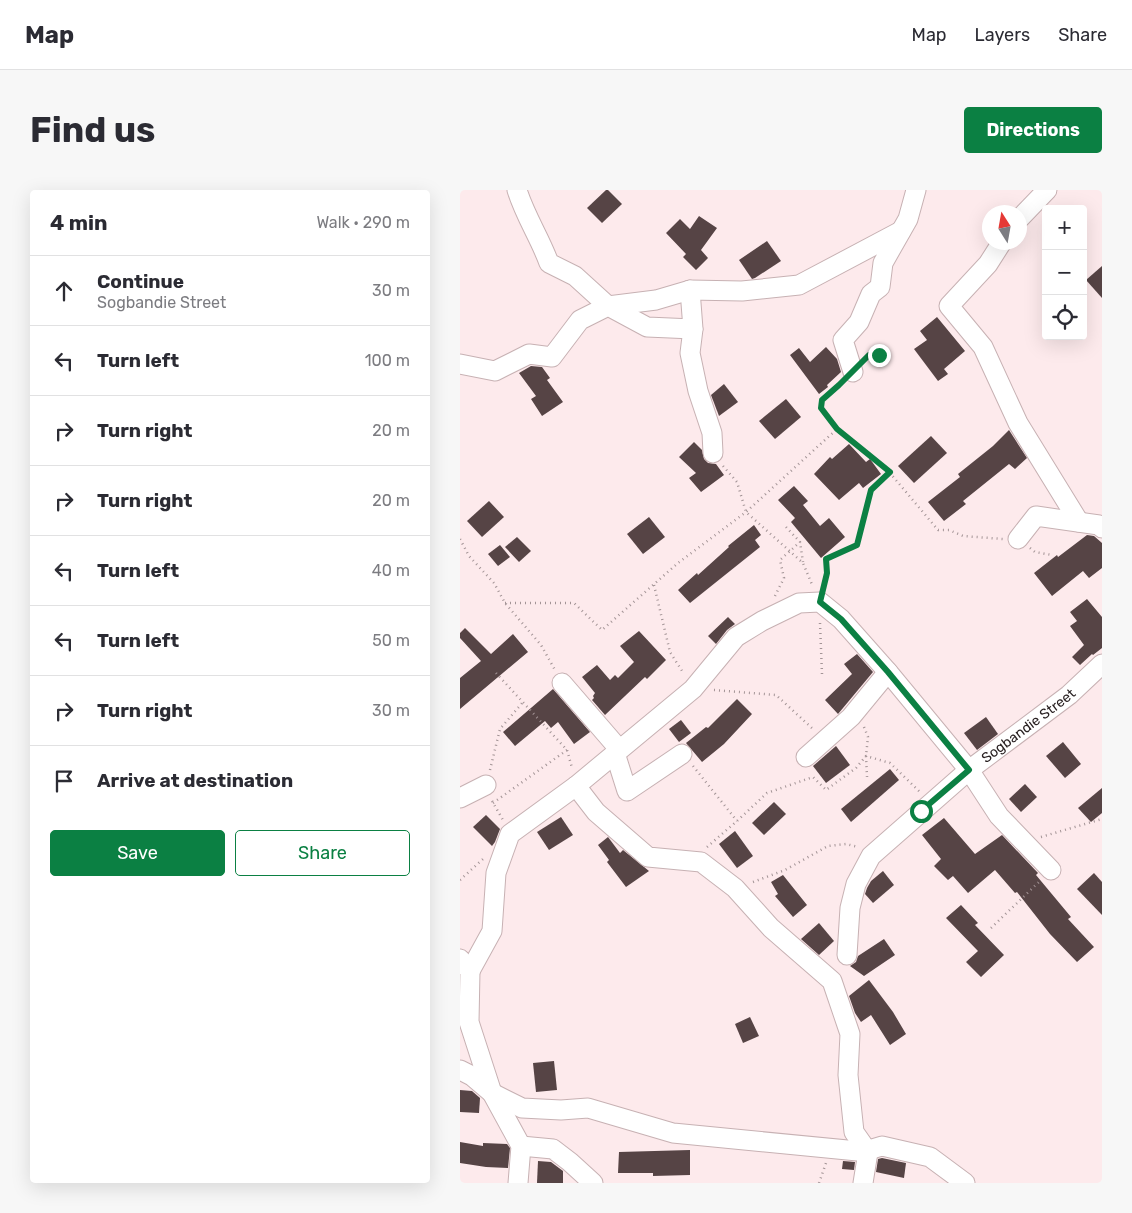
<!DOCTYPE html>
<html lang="en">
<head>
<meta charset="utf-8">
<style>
	:root { --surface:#fff; --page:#f7f7f7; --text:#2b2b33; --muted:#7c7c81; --line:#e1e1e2; --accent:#0b8043 }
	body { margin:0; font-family:Rubik,sans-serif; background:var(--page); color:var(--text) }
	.controls { position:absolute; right:15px; top:15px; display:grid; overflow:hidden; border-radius:5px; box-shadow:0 5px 20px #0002 }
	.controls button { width:45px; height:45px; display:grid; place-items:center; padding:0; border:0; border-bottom:1px solid var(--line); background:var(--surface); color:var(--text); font:25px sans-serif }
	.compass { position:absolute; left:522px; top:15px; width:45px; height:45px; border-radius:50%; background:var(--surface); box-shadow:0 5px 20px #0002; rotate:349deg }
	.stop { position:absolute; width:15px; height:15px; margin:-11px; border:4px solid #0b8043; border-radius:50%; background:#fff }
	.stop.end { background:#0b8043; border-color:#fff; box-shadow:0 1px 5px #0008 }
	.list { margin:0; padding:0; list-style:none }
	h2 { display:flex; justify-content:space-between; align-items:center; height:65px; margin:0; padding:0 20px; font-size:21px }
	h2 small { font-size:16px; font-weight:400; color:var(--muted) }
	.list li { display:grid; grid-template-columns:32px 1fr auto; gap:15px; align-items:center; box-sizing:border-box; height:70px; padding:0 20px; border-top:1px solid var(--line) }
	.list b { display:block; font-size:19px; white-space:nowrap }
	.list p { margin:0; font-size:16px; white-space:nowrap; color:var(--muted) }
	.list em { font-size:16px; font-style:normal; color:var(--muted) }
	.actions { display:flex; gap:10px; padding:15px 20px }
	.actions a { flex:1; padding:11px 0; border:1px solid var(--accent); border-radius:5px; text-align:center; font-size:18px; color:var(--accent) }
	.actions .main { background:var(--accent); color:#fff }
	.icon { flex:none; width:28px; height:28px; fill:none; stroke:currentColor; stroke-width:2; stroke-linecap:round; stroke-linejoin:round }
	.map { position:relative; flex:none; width:642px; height:993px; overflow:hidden; border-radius:5px }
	header { display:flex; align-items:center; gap:30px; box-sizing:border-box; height:70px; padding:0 25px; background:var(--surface); border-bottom:1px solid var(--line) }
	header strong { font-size:24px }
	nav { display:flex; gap:28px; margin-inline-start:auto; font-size:18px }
	.intro { display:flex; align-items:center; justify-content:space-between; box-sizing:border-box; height:120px; padding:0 30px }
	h1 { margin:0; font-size:35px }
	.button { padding:12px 22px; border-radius:5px; background:var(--accent); color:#fff; font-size:18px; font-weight:700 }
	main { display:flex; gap:30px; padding:0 30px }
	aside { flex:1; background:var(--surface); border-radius:5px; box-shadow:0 5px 20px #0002 }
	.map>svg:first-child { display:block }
</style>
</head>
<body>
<header>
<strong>Map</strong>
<nav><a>Map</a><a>Layers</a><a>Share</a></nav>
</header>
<div class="intro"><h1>Find us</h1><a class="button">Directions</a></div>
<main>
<aside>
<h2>4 min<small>Walk · 290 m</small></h2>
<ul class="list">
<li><svg class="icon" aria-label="ahead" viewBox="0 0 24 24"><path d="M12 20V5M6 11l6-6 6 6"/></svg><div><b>Continue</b><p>Sogbandie Street</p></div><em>30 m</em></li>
<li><svg class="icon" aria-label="left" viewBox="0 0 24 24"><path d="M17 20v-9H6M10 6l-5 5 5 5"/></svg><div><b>Turn left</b></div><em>100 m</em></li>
<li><svg class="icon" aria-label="right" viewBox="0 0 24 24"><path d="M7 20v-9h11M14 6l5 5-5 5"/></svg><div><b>Turn right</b></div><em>20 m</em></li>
<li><svg class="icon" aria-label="right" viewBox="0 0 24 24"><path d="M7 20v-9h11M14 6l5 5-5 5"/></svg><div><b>Turn right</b></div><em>20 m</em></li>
<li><svg class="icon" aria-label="left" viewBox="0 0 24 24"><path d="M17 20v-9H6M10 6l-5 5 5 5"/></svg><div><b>Turn left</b></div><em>40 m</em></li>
<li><svg class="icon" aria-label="left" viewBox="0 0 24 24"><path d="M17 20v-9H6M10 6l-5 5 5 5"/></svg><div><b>Turn left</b></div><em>50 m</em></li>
<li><svg class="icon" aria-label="right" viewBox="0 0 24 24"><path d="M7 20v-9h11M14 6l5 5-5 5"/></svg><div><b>Turn right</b></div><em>30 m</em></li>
<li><svg class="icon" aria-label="arrive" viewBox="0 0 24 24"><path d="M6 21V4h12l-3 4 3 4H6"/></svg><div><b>Arrive at destination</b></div></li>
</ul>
<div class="actions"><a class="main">Save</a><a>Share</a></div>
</aside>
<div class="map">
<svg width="642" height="993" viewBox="0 0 642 993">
	<rect width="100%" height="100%" fill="#fdeaec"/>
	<g fill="#564445">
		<path d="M146 0H148L162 14 142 33 127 18Z"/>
		<path d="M239 26 257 38 241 60 248 68 236 80 223 67 226 64 206 43 220 29 230 39Z"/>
		<path d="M307 51 321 71 295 88 292 89 279 70Z"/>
		<path d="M642 76V108L626 90Z"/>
		<path d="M477 127 505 161 484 179 488 184 478 191 454 159 467 150 460 141Z"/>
		<path d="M366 157 377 169 381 182 367 195 368 197 359 204 330 165 339 158 350 172Z"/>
		<path d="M71 176 82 177 90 188 87 190 103 212 82 226 71 209 76 206 59 183Z"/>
		<path d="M264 194 278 212 259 226 251 205Z"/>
		<path d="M326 209 341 227 315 249 299 231Z"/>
		<path d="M549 240 567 268 555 279 549 274 503 311 506 314 484 331 468 312 500 287 498 284 533 256Z"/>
		<path d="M471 246 487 263 454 293 438 276Z"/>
		<path d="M234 252 242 260 244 269 248 273 256 274 264 285 241 302 229 288 236 283 219 267Z"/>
		<path d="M389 254 406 272 410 269 421 284 403 298 399 293 379 310 354 284 370 267 372 269Z"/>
		<path d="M334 296 348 311 343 315 360 336 369 328 385 347 361 368 331 332 335 328 318 310Z"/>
		<path d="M29 311 44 327 22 347 7 331Z"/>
		<path d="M189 327 205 347 183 364 167 344Z"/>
		<path d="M294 335 301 345 295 350 300 357 230 413 218 400 237 383 238 385 269 357 268 356Z"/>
		<path d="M627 345 634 346 642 353V378L629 388 623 381 592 406 574 383 597 365 598 367Z"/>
		<path d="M57 347 71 361 59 372 45 357Z"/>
		<path d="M40 355 50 367 38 376 28 364Z"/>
		<path d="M627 409 642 427V458L633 465 632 464 620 475 612 467 624 455 610 436 617 431 610 422Z"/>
		<path d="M268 427 275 434 267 440 256 454 248 446Z"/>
		<path d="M5 438 31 464 53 444 68 462 0 519V488L21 471 0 448V443Z"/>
		<path d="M179 441 206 470 187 489 185 487 145 525 132 510 134 508 133 506 135 503 122 487 137 475 150 490 155 485 158 488 174 472 160 456Z"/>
		<path d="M397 464 413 482 378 524 365 510 392 484 384 474Z"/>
		<path d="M93 499 130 542 114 554 98 532 91 538 85 531 55 556 43 542Z"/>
		<path d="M277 509 292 524 264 554 242 572 226 553 246 537 248 538Z"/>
		<path d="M526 527 538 544 517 560 504 543Z"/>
		<path d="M221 530 231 543 219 552 209 539Z"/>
		<path d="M603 552 621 574 605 588 586 566Z"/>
		<path d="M376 556 390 575 366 593 353 576Z"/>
		<path d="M430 579 439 590 391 632 381 619Z"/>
		<path d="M565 594 577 607 561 622 549 609Z"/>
		<path d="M642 598V623L631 632 618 618Z"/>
		<path d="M314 612 326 624 304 645 292 633Z"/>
		<path d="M26 625 40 639 35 652 32 656 13 637Z"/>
		<path d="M101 627 113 645 89 660 77 642Z"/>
		<path d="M484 628 515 664 542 645 578 683 576 685 611 727 608 729 634 757 617 772 590 744 557 702 555 703 535 680 508 703 493 686 488 690 474 676 481 669 462 645Z"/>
		<path d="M275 641 293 666 277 678 259 654Z"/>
		<path d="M148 647 160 663 163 660 189 681 166 697 147 672 149 670 138 655Z"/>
		<path d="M423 681 434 695 413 713 405 704 407 698 411 691Z"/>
		<path d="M634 683 642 692V725L617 699Z"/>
		<path d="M323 685 347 715 333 727 315 706 318 704 311 692Z"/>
		<path d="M501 715 518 733 515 735 544 765 521 787 506 772 518 761 486 728Z"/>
		<path d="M359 733 374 751 359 765 341 749Z"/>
		<path d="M424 749 435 765 404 786 390 776 396 772 398 766Z"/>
		<path d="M409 790 433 822 446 844 430 855 411 825 401 832 395 823 389 806Z"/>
		<path d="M290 827 299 846 283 853 275 834Z"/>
		<path d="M94 871 97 900 76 902 73 873Z"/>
		<path d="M0 900 12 901 20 908 19 923 0 922Z"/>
		<path d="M0 952 23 956V953L47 954 50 958 48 978 26 977 0 973Z"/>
		<path d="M230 960V985L193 986V983H158L159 962Z"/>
		<path d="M422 968 446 973 444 988 416 982 418 969Z"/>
		<path d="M78 971 91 972 103 981V993H77Z"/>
		<path d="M383 971 395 972 394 980 382 979Z"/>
	</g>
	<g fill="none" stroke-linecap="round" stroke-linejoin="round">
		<g stroke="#c7b1b3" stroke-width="21">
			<g id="minor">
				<path d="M57 0C65 26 80 48 89 73L115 86 148 116 196 110 230 100 282 101 339 95 441 41"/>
				<path d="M560 28 587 0"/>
				<path d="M542 52 528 74 489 116 523 157 558 233 619 332"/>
				<path d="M230 100 233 139 230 163 238 201 252 243 253 263"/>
				<path d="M0 174 35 181 69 164 92 167 120 130 148 116 187 137 233 139"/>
				<path d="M393 182 383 150 399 132 411 104 420 97 423 73 448 29 456 0"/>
				<path d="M558 349 576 326 639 335 642 338"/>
				<path d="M102 493 159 559"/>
				<path d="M155 563 167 601 222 564"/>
				<path d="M346 567 391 527 428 482"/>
				<path d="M116 596 136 622 188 667 241 672 275 698 311 738 372 791 390 844 388 885 394 942 408 962 403 993"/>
				<path d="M0 608 26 595"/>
				<path id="s1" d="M387 765 390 718 396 694 411 666 509 580 609 505 642 474"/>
				<path d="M0 769 10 781 9 832 32 903 61 956 58 993"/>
				<path d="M10 781 32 741 36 683 50 644 116 596 233 499 276 447 302 431 339 413 360 412 381 429 428 482 509 580 539 626 591 680"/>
				<path d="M0 880 12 886 32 903 62 918 101 920 128 918 213 943 408 962 412 959 422 956 470 967 505 993"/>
				<path d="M61 956 93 959 110 972 133 993"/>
			</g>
		</g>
		<g stroke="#a39496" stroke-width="2.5" stroke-dasharray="1 4" stroke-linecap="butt">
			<path d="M405 169 409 165 429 164"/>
			<path d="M382 192 362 209 361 218 377 239 430 283 478 340H489L503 346 543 349"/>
			<path d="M263 276 277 292 286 322 343 373 353 397"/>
			<path d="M326 337 340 352 343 372"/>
			<path d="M0 349 9 366 34 393 45 413 81 455 95 480"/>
			<path d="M570 358 575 362 592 365"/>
			<path d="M194 395 210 462 224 484"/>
			<path d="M363 398 367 383 366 369 397 355 411 300 430 283"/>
			<path d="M315 406 324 388 320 370 340 352"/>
			<path d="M45 413H114L142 440 218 373 286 322 377 239"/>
			<path d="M360 433 362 484"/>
			<path d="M36 483 107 560 112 578"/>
			<path d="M254 500 316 505 353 539"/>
			<path d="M404 537 408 547 406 566 407 587"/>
			<path d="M233 576 277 631"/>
			<path d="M30 580 40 539 63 512"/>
			<path d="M32 611 43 630"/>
			<path d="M33 613 107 560"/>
			<path d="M581 647 642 629"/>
			<path d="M247 657 277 631 307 603 353 587 366 600 396 578 406 566 430 573 460 602"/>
			<path d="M0 690 23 669"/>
			<path d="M293 692 325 680 368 656 386 654 398 657"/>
			<path d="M531 738 581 690"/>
			<path d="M359 993 366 973"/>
		</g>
		<use href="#minor" stroke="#fff" stroke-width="19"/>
	</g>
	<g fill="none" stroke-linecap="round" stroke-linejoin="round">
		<path stroke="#0b8043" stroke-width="6" d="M419 165H409L379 195 362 210 361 218 377 239 430 282 411 300 397 355 366 369 367 383 360 412 381 429 428 482 509 580 461 621"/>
	</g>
	<g text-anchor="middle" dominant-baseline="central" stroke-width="5" stroke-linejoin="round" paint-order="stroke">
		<g font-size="14" fill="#292122" stroke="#fdfdfd">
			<text stroke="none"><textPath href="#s1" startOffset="308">Sogbandie Street</textPath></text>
		</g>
	</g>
</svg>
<div class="controls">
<button>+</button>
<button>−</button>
<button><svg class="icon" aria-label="locate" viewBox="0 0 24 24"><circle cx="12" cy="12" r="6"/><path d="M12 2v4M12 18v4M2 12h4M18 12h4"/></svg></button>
</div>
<svg class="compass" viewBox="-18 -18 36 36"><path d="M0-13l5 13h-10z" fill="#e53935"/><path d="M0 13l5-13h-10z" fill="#7c7c81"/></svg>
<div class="stop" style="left:461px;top:621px"></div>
<div class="stop end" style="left:419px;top:165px"></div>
</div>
</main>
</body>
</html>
